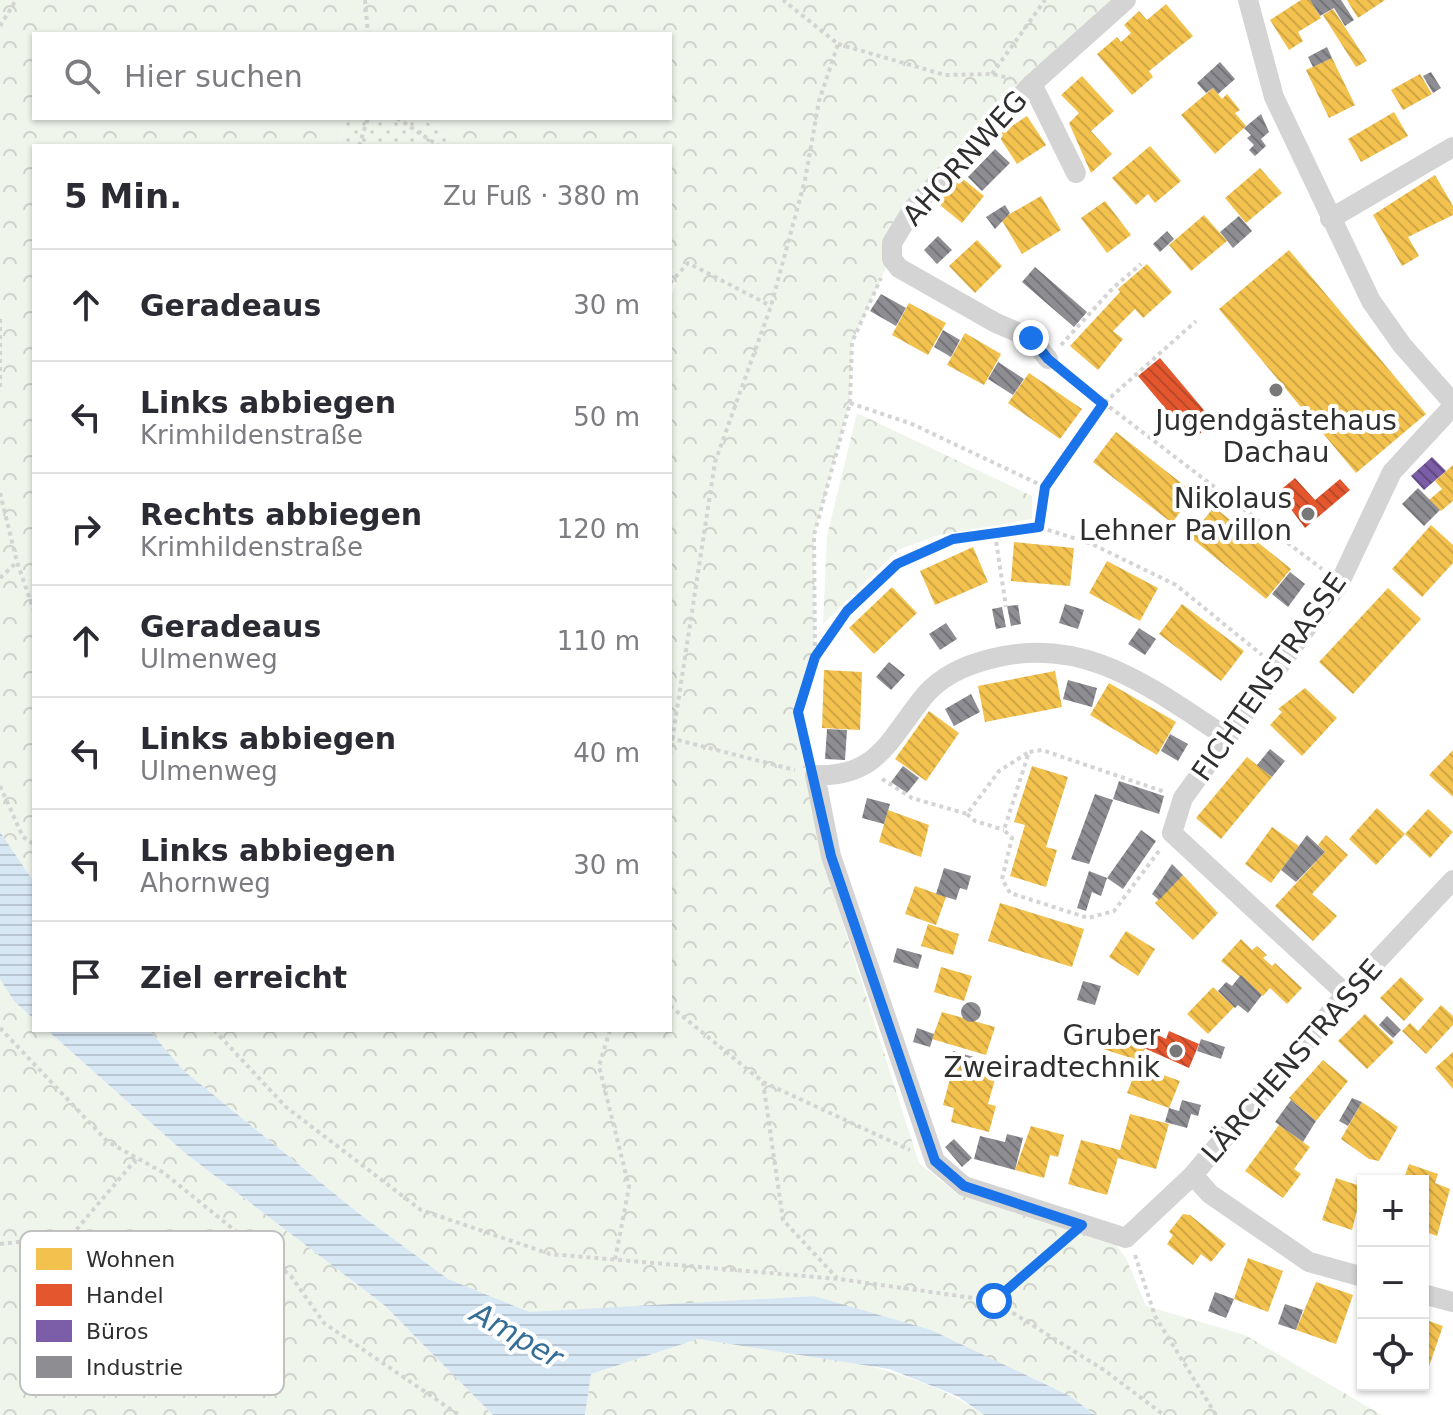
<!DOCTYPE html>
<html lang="de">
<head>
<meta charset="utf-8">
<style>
	:root { --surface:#fff; --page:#f7f7f7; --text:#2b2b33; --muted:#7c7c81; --line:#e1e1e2 }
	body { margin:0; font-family:"DejaVu Sans",sans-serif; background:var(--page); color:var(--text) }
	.controls { position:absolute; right:24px; bottom:24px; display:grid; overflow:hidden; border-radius:0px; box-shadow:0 2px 6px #0004 }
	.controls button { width:72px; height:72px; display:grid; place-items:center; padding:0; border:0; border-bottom:2px solid var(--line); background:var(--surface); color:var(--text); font:40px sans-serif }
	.stop { position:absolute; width:24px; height:24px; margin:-18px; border:6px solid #1a73e8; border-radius:50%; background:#fff }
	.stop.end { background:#1a73e8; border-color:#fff; box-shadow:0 2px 8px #0008 }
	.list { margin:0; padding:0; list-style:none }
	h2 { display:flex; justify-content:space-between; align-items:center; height:104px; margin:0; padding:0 32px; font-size:34px }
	h2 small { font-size:26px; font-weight:400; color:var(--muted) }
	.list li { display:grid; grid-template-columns:52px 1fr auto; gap:24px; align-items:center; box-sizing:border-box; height:112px; padding:0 32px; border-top:2px solid var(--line) }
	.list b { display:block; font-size:30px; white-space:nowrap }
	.list p { margin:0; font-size:26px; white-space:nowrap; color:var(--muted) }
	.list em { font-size:26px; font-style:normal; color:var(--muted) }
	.icon { flex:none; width:44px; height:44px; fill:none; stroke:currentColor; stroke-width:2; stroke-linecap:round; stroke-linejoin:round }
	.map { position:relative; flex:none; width:1453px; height:1415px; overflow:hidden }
	.search { position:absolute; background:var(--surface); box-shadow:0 2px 6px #0004; left:32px; top:32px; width:640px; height:88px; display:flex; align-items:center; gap:20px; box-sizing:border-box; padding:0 28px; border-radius:0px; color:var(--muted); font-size:30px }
	.panel { position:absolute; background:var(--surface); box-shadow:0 2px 6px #0004; left:32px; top:144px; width:640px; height:888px; border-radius:0px }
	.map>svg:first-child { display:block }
</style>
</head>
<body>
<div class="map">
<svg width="1453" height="1415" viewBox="0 0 1453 1415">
	<defs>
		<pattern id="grass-dots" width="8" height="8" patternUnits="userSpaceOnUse" patternTransform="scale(2)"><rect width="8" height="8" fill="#f0f5eb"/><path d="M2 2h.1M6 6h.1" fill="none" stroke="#ced2ca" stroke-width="1.8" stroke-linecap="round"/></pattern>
		<pattern id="forest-crowns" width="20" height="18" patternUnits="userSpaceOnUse" patternTransform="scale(2)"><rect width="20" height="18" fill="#f0f5eb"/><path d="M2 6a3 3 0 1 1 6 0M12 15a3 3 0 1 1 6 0" fill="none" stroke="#ced2ca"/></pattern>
		<pattern id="water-rules" width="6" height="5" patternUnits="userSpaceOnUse" patternTransform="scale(2)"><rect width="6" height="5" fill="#d7e7f3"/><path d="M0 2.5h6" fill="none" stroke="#b9c6d1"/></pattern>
		<pattern id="homes-back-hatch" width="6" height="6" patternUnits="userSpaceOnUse" patternTransform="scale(2)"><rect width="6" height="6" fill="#f2c14e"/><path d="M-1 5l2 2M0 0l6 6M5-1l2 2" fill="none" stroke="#d0a644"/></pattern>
		<pattern id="shops-back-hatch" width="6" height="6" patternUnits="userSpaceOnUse" patternTransform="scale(2)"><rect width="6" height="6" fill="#e4572e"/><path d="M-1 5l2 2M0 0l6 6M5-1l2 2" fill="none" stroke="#b94828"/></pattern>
		<pattern id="offices-back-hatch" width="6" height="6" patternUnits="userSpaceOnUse" patternTransform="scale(2)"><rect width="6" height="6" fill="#7b5ea7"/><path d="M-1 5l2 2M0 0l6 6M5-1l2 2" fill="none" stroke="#604a81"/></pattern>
		<pattern id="industry-back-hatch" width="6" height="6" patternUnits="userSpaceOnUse" patternTransform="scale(2)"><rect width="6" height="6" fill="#8d8d92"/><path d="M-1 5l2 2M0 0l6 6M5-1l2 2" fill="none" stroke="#747478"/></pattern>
	</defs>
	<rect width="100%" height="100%" fill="#fff"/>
	<path fill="url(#grass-dots)" d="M348 118H421L464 146H337Z"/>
	<g fill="url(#forest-crowns)">
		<path d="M0 0H1126L914 207 852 342 850 403 814 535 815 657 797 727 822 858 919 1163 957 1194 1116 1245 1126 1258 1146 1306 1245 1335 1382 1415H1095L1070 1396 814 1296 529 1313 448 1279 357 1212 183 1070 149 1030H670V300L676 283 670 279V146H464L421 118H670V34H34V118H348L337 146H34V882L0 832Z"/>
		<path d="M857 413 1032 496V519L939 535 898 550 823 624 827 536Z"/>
		<path d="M0 979 14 1001 34 1019V1030H47L185 1153 384 1305 493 1415H0Z"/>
		<path d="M698 1339C794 1353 902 1358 984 1415H585L591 1374Z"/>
	</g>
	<g fill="url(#water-rules)">
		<path d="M0 832 34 882V1019L14 1001 0 979Z"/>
		<path d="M47 1030H149L183 1070 357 1212 448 1279 529 1312 814 1296 931 1330 1070 1396 1095 1415H984L957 1396 889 1369 698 1339 591 1374 585 1415H493L384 1305 185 1153Z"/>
	</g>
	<g fill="url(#homes-back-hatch)">
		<path d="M1301 0H1310L1321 18 1298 32 1303 41 1289 50 1270 20Z"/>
		<path d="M1347 0H1385L1358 18Z"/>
		<path d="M1166 4 1193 36 1149 71 1153 77 1132 95 1097 54 1117 37 1121 42 1131 33 1124 25 1139 11 1147 20Z"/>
		<path d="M1333 9 1367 61 1356 67 1323 15Z"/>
		<path d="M1332 58 1355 105 1329 118 1306 70Z"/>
		<path d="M1420 74 1432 94 1403 110 1391 90Z"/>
		<path d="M1082 76 1114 111 1091 131 1112 154 1091 173 1069 123 1079 113 1061 95Z"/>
		<path d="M1213 88 1222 99 1227 94 1240 110 1235 113 1246 126 1215 154 1181 115Z"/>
		<path d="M1394 112 1408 136 1361 162 1348 139Z"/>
		<path d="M1027 116 1046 145 1017 164 998 135Z"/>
		<path d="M1150 146 1181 181 1155 203 1148 194 1136 205 1112 178Z"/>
		<path d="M1260 168 1282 193 1246 223 1225 198Z"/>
		<path d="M957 174 984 196 962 223 935 201Z"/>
		<path d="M1435 175 1453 206V215L1408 237 1419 256 1402 266 1373 215Z"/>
		<path d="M1041 196 1061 230 1022 254 1001 219Z"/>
		<path d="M1105 201 1131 235 1107 253 1081 218Z"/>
		<path d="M1204 215 1227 241 1191 271 1169 245Z"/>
		<path d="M977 240 1002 266 975 293 949 266Z"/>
		<path d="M1289 250 1426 414 1356 473 1219 309Z"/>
		<path d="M1147 264 1172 292 1143 318 1135 309 1113 331 1123 339 1098 370 1070 346 1120 292 1118 289Z"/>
		<path d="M909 303 946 323 928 355 892 335Z"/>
		<path d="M965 333 1001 354 984 385 947 365Z"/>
		<path d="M1029 373 1082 409 1060 439 1008 403Z"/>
		<path d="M1116 432 1194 493 1172 523 1093 462Z"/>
		<path d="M1453 465V501L1441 511 1429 500 1442 489 1435 481Z"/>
		<path d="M1214 507 1291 569 1266 599 1190 537Z"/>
		<path d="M1431 525 1453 545V563L1422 597 1392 569Z"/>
		<path d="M1014 542 1074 548 1070 586 1011 581Z"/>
		<path d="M973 547 988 582 935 605 920 571Z"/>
		<path d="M1107 561 1158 588 1140 621 1089 593Z"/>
		<path d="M892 587 917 613 874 654 849 628Z"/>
		<path d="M1388 588 1421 619 1353 694 1319 662Z"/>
		<path d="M1182 604 1244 651 1221 681 1159 634Z"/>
		<path d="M824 670 862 672 860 730 822 728Z"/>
		<path d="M1055 671 1062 707 985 722 978 686Z"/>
		<path d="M1109 683 1176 722 1157 755 1090 715Z"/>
		<path d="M1305 688 1337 718 1302 756 1270 725 1282 712 1278 709Z"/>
		<path d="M929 711 959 733 926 781 895 759Z"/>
		<path d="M1453 750V797L1429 775Z"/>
		<path d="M1247 757 1272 777 1221 839 1196 818Z"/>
		<path d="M1032 766 1068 777 1046 847 1057 850 1046 887 1010 876 1025 825 1014 822Z"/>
		<path d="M1377 808 1405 834 1376 865 1349 839Z"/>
		<path d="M1428 809 1453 832 1430 858 1405 834Z"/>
		<path d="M888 810 929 825 921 857 879 842Z"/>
		<path d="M1272 827 1299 846 1271 883 1245 864Z"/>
		<path d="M1326 835 1348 855 1312 894 1337 916 1313 941 1275 906 1325 852 1318 845Z"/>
		<path d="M1183 875 1218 913 1193 940 1155 903Z"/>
		<path d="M915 886 946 897 936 925 905 914Z"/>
		<path d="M1000 903 1084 929 1072 967 988 941Z"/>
		<path d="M928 924 959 934 953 955 921 946Z"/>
		<path d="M1126 931 1155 949 1138 976 1109 957Z"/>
		<path d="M1241 939 1252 950 1257 946 1267 955 1263 958 1272 966 1275 963 1302 988 1287 1004 1270 988 1263 996 1221 961Z"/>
		<path d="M941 967 972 976 964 1001 934 992Z"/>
		<path d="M1401 977 1424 999 1404 1021 1380 998Z"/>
		<path d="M1213 987 1234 1007 1208 1034 1187 1014Z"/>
		<path d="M1441 1005 1453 1016V1025L1426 1054 1402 1031 1410 1023 1418 1031Z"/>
		<path d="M942 1012 995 1027 986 1055 932 1039Z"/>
		<path d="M1365 1014 1394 1042 1367 1069 1338 1041Z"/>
		<path d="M1131 1028 1151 1034 1140 1061 1097 1047 1101 1038 1123 1045Z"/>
		<path d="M1453 1052V1089L1435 1068Z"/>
		<path d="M1323 1060 1348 1081 1316 1121 1289 1098Z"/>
		<path d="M954 1064 996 1076 988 1104 996 1106 989 1132 951 1122 954 1108 943 1105Z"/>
		<path d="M1138 1066 1180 1081 1169 1108 1127 1093Z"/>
		<path d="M1362 1102 1398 1127 1379 1161 1369 1159 1341 1139Z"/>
		<path d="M1130 1114 1169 1124 1156 1169 1118 1158 1107 1195 1068 1184 1081 1140 1120 1150Z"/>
		<path d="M1279 1125 1310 1147 1294 1169 1301 1174 1283 1198 1245 1171Z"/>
		<path d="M1031 1126 1064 1135 1058 1157 1050 1155 1044 1178 1015 1170Z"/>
		<path d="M1409 1164 1438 1174 1435 1183 1450 1189 1437 1236 1423 1231V1181H1403Z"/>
		<path d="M1336 1178 1363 1187 1352 1230 1322 1220Z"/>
		<path d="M1183 1214 1190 1215 1226 1244 1211 1262 1201 1254 1193 1265 1167 1244 1173 1235 1169 1232Z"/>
		<path d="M1248 1258 1283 1271 1268 1312 1234 1299Z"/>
		<path d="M1316 1282 1353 1295 1336 1344 1296 1330Z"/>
		<path d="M1423 1319 1443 1326 1426 1375 1423 1374Z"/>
	</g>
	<g fill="url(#shops-back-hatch)">
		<path d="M1160 358 1214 422 1192 440 1138 376Z"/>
		<path d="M1295 478 1315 500 1340 479 1350 490 1305 528 1278 492Z"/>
		<path d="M1169 1031 1199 1044 1189 1068 1144 1048 1152 1032 1166 1039Z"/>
	</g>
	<path fill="url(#offices-back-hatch)" d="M1432 457 1446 471 1424 490 1411 476Z"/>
	<g fill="url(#industry-back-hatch)">
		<path d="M1310 0H1341L1354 20 1345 26 1334 8 1320 16Z"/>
		<path d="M1327 47 1332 58 1313 67 1308 57Z"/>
		<path d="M1220 62 1235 79 1218 94 1213 88 1206 93 1197 83Z"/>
		<path d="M1431 72 1441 88 1433 93 1423 76Z"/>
		<path d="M1261 114 1269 132 1261 139 1266 146 1255 156 1249 150 1254 145 1247 138 1251 135 1244 128Z"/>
		<path d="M995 149 1010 163 982 191 968 177Z"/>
		<path d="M1005 205 1010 213 995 229 986 217Z"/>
		<path d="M1239 216 1252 231 1233 248 1220 232Z"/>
		<path d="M1167 231 1174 239 1160 252 1153 244Z"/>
		<path d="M938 236 952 250 937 264 924 250Z"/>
		<path d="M1035 267 1087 312 1074 327 1022 282Z"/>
		<path d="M881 294 906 308 896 326 870 311Z"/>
		<path d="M943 330 960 340 951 357 934 347Z"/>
		<path d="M998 362 1024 379 1013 395 988 379Z"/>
		<path d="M1418 488 1440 510 1424 526 1402 504Z"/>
		<path d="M1290 572 1305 584 1288 607 1272 594Z"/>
		<path d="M1065 604 1084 610 1078 629 1059 623Z"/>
		<path d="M1018 605 1021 624 1011 626 1007 606Z"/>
		<path d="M1002 607 1006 627 996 629 992 609Z"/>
		<path d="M946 623 957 639 940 650 929 634Z"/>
		<path d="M1139 628 1156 639 1145 655 1128 644Z"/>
		<path d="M889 662 905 675 891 690 876 677Z"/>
		<path d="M1068 680 1097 688 1092 707 1063 699Z"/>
		<path d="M971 694 980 712 954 726 945 709Z"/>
		<path d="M827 729 847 730 845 760 825 759Z"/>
		<path d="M1170 734 1188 744 1178 761 1161 751Z"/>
		<path d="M1270 749 1285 761 1272 777 1257 765Z"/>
		<path d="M903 766 919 778 907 793 891 782Z"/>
		<path d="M1119 781 1164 796 1159 814 1113 799Z"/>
		<path d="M1095 794 1113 800 1089 864 1071 859Z"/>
		<path d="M867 798 890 804 884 824 862 818Z"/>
		<path d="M1141 830 1156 841 1123 889 1107 878Z"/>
		<path d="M1307 835 1325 852 1296 882 1281 870Z"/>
		<path d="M1172 864 1183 875 1159 900 1152 894Z"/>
		<path d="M944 868 971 876 967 890 960 888 956 900 936 894Z"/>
		<path d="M1089 871 1107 878 1101 896 1092 892 1086 911 1077 908Z"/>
		<path d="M897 948 922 955 918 969 893 962Z"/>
		<path d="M1241 975 1262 995 1248 1013 1238 1005 1235 1008 1218 991 1226 982 1232 986Z"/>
		<path d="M1083 981 1101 986 1095 1005 1077 1000Z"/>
		<circle cx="971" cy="1012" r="10"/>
		<path d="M1387 1016 1401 1030 1393 1038 1379 1025Z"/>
		<path d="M917 1028 934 1034 930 1047 913 1042Z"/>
		<path d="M1201 1039 1225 1047 1221 1059 1197 1051Z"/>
		<path d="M953 1051 984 1060 980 1071 950 1064Z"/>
		<path d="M1352 1098 1362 1102 1348 1126 1339 1121Z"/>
		<path d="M1182 1100 1201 1105 1198 1116 1191 1114 1187 1128 1165 1122 1169 1108 1179 1111Z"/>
		<path d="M1291 1100 1316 1121 1303 1142 1275 1122Z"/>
		<path d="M1007 1134 1023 1138 1015 1170 974 1159 980 1136 1005 1142Z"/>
		<path d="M954 1139 972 1158 962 1167 945 1147Z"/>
		<path d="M1215 1292 1234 1299 1226 1318 1208 1311Z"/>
		<path d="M1285 1304 1303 1310 1296 1330 1278 1324Z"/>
	</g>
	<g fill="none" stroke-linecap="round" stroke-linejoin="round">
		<g stroke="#d4d4d4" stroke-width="4" stroke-dasharray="4 4" stroke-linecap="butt">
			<path d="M365 0 368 34"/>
			<path d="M0 26 16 0"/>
			<path d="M838 44 945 75 992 74 1010 78"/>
			<path d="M992 74 1045 0"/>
			<path d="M397 118 439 146"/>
			<path d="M359 146 368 118"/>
			<path d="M670 283 688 263 771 306"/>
			<path d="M0 319V387"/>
			<path d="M1061 345 1113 288 1141 264"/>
			<path d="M1065 373 1322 569"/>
			<path d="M850 403 912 424 1045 487"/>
			<path d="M0 493 17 562 34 611"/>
			<path d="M1039 527 1045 487 1103 404 1196 321"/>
			<path d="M995 534 1006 607"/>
			<path d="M0 578 16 563"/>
			<path d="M815 654 814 535 850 403 852 342 881 278"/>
			<path d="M670 738 795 770"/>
			<path d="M670 755 715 462 771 306 805 180 819 101 838 44 783 0"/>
			<path d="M809 755 798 712 815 657 847 611 897 564 953 539 1039 527 1092 544 1176 585 1262 655"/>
			<path d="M882 779 912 798 967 814 999 771 1029 752"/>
			<path d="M0 786 23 837 34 844"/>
			<path d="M967 814 975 821 1004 830"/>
			<path d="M1159 851 1114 911 1088 918 1010 893 1002 879 1012 838 1004 830 1029 752 1042 750 1165 792"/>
			<path d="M670 1006 763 1082 783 1220 837 1278"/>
			<path d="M0 1028 108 1142 164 1173 291 1276 324 1323 459 1415"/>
			<path d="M214 1030 286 1107 421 1210 550 1254 839 1279 994 1301 1104 1370 1164 1415"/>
			<path d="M610 1030 599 1066 629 1187 615 1260"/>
			<path d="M763 1082 910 1150"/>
			<path d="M0 1244 71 1236 137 1158"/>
			<path d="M1135 1255 1155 1316 1216 1415"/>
			<path d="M994 1301 1066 1241"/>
		</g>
		<g stroke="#d4d4d4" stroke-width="20">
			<path d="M1248 0 1274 97 1371 301 1402 345 1453 403"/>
			<path d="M1032 84 1076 173"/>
			<path d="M1330 219 1453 147"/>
			<path d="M1048 359 1031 338 996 323 899 268 892 259V243L914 207 1032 84 1126 0"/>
			<path d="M1225 736C1149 687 1085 634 990 659 966 665 942 676 926 694 890 737 879 778 815 775L831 856 935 1161 964 1186 1126 1238 1193 1175 1346 994 1453 880"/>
			<path d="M1346 994 1172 833 1183 798 1340 582 1392 472 1453 406"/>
			<path d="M1193 1175 1210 1194 1309 1262 1363 1277"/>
			<path d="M1423 1294 1453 1302"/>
		</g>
	</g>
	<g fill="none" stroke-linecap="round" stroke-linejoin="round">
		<path stroke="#1a73e8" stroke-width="10" d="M994 1301 1082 1225 964 1186 935 1161 831 856 798 712 815 657 847 611 897 564 953 539 1039 527 1045 487 1103 404 1048 359 1031 338"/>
	</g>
	<g fill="#787878" stroke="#fff" stroke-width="3">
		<circle cx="1276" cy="390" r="8"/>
		<circle cx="1308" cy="514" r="8"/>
		<circle cx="1176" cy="1051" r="8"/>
	</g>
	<g text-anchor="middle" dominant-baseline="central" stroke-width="8" stroke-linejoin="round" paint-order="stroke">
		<g font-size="28" fill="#2f2f2f" stroke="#fff">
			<text transform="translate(965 158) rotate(-48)">AHORNWEG</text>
			<text transform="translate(1269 677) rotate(-55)">FICHTENSTRASSE</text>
			<text transform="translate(1292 1061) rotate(-49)">LÄRCHENSTRASSE</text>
		</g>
		<g font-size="28" fill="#2f2f2f" stroke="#fff" text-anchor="end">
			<text x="1276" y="420" text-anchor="middle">Jugendgästehaus<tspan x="1276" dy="32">Dachau</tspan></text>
			<text x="1292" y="498">Nikolaus<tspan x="1292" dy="32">Lehner Pavillon</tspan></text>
			<text x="1160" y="1035">Gruber<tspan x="1160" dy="32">Zweiradtechnik</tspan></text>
		</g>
		<g font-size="30" font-style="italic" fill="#366e97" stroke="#fff">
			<text transform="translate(517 1335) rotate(30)">Amper</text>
		</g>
	</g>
	<rect x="20" y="1231" width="264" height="164" rx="12" fill="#fff" stroke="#c1c1c1" stroke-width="2"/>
	<rect x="36" y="1248" width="36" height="22" fill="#f2c14e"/>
	<rect x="36" y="1284" width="36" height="22" fill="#e4572e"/>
	<rect x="36" y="1320" width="36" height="22" fill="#7b5ea7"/>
	<rect x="36" y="1356" width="36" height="22" fill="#8d8d92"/>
	<g font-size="22" fill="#2f2f2f">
		<text x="86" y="1267">Wohnen</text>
		<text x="86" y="1303">Handel</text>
		<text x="86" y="1339">Büros</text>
		<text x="86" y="1375">Industrie</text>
	</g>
</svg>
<div class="controls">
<button>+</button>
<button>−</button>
<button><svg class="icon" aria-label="locate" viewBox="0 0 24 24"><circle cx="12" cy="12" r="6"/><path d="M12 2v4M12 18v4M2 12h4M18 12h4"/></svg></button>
</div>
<div class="stop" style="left:994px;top:1301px"></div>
<div class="stop end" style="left:1031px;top:338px"></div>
<div class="search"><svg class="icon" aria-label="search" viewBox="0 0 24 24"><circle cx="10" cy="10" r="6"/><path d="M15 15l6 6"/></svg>Hier suchen</div>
<section class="panel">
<h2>5 Min.<small>Zu Fuß · 380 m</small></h2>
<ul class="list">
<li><svg class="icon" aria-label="ahead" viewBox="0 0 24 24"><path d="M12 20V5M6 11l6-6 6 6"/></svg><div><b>Geradeaus</b></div><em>30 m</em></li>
<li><svg class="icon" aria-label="left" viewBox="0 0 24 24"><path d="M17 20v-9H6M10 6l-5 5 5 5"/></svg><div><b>Links abbiegen</b><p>Krimhildenstraße</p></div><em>50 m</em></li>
<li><svg class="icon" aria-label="right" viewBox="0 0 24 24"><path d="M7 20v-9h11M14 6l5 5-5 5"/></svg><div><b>Rechts abbiegen</b><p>Krimhildenstraße</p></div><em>120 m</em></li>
<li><svg class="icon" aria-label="ahead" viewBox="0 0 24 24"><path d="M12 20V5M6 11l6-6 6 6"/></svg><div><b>Geradeaus</b><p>Ulmenweg</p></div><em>110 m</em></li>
<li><svg class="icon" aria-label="left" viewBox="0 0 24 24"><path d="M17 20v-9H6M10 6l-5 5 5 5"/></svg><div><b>Links abbiegen</b><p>Ulmenweg</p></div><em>40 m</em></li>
<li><svg class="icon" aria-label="left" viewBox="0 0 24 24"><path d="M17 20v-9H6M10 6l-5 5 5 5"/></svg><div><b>Links abbiegen</b><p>Ahornweg</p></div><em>30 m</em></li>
<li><svg class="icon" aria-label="arrive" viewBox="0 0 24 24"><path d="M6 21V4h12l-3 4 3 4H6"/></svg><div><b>Ziel erreicht</b></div></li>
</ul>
</section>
</div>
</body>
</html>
